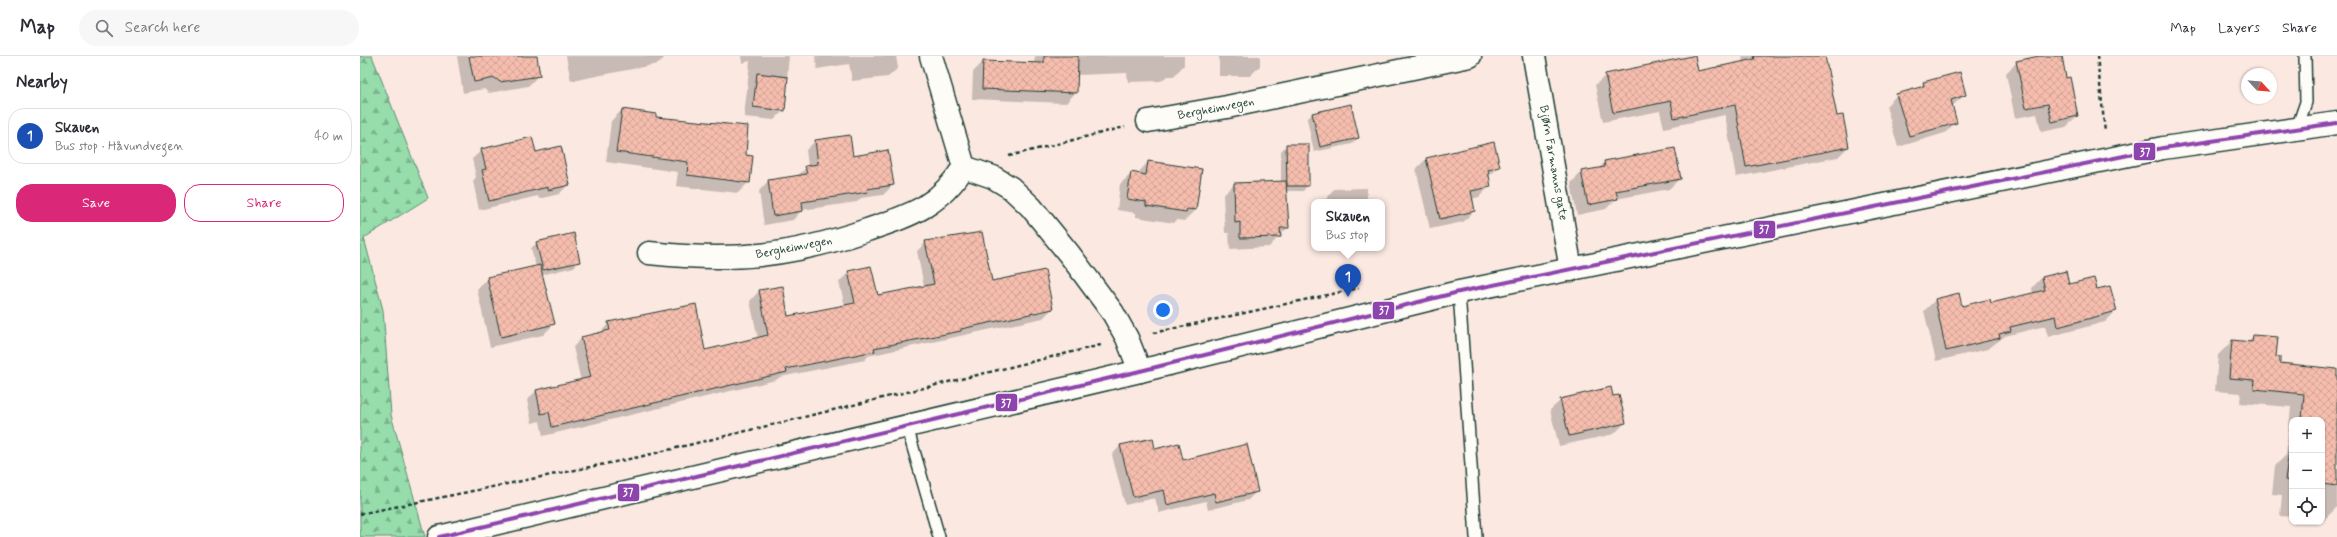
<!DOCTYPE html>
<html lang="en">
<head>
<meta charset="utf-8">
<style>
	:root { --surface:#fff; --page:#f7f7f7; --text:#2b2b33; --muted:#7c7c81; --line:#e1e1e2; --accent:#db2777 }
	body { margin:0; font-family:Mynerve,sans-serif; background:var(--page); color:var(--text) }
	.controls { position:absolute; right:12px; bottom:12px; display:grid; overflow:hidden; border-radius:8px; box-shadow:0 1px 3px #0004 }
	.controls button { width:36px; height:36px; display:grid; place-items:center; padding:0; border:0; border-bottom:1px solid var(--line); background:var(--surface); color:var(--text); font:20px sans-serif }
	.compass { position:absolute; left:1881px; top:12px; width:36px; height:36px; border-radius:50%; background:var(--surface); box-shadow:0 1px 3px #0004; rotate:116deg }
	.you { position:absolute; left:803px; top:254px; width:14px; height:14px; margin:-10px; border:3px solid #fff; border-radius:50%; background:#1a73e8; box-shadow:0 0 0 6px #1a73e833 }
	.badge { display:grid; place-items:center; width:26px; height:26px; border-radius:50%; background:var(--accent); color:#fff; font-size:13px; font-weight:700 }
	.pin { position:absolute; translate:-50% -33px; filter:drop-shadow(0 1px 2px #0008) }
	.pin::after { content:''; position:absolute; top:21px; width:14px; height:12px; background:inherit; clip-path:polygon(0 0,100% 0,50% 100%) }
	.popup { position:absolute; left:951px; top:143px; width:74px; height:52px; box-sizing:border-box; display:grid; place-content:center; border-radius:8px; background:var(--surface); filter:drop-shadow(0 1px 3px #0005); font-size:13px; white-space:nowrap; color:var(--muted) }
	.popup b { font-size:15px; color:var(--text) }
	.popup::after { content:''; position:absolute; left:50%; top:100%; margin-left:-8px; border:8px solid transparent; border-top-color:var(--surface) }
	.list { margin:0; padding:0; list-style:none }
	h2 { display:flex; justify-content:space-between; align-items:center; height:52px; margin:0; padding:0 16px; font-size:17px }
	h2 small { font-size:13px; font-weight:400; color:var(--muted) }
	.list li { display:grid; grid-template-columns:26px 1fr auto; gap:12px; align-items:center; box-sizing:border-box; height:56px; margin:0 8px 8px; padding:0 8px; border:1px solid var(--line); border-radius:16px }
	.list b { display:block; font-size:15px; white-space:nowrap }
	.list p { margin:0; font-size:13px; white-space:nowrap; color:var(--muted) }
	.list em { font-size:13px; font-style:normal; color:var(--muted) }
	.actions { display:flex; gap:8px; padding:12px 16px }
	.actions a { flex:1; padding:9px 0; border:1px solid var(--accent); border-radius:16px; text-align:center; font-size:14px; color:var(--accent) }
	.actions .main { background:var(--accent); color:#fff }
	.icon { flex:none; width:22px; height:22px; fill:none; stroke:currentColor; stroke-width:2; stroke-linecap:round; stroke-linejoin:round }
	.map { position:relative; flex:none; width:1977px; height:481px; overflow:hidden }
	header { display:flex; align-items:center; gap:24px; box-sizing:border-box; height:56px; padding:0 20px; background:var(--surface); border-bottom:1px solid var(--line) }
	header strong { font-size:19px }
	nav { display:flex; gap:22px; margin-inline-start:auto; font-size:14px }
	.search { width:280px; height:36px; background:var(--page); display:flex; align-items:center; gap:10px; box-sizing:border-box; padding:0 14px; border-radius:22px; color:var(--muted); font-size:15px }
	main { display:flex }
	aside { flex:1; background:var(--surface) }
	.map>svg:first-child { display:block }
</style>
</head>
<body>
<header>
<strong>Map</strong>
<div class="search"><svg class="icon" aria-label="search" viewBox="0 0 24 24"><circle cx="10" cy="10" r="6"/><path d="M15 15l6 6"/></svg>Search here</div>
<nav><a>Map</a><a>Layers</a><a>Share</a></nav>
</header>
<main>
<aside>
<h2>Nearby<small></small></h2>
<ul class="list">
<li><span class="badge" style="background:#1a4fb4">1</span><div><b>Skauen</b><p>Bus stop · Håvundvegen</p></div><em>40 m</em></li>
</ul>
<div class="actions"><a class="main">Save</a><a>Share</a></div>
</aside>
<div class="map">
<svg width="1977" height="481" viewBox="0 0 1977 481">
	<defs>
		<pattern id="forest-firs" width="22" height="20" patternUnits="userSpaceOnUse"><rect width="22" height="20" fill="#96ddab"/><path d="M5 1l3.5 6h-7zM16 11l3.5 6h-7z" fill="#7ab48c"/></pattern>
		<pattern id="building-cross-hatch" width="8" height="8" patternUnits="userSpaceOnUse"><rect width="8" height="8" fill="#f6bdae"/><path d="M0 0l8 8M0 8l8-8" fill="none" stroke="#d2a396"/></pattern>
	</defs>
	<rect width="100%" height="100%" fill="#fbe9e1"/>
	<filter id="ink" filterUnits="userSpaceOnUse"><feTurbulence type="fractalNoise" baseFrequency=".025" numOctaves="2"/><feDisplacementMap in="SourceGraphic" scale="8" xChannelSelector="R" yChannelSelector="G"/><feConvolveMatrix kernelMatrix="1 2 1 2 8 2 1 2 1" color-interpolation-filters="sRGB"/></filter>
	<g filter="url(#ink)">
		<path fill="url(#forest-firs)" stroke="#5a8d70" d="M0 0H12L68 142 4 182 23 254 31 359 65 481H0Z"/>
		<g fill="#0003">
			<path d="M97 0H176L179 19 168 30 129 37 124 33 103 37Z"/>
			<path d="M206 0H306L298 8 211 25Z"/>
			<path d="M381 0H429L424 54 414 64 384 61 390 5 382 7Z"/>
			<path d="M455 0H536L538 12 528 21 492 25 489 8 457 13Z"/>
			<path d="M675 0H824V9L814 20H807L801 25 768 26 767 17 716 19V36L706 47 612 43 613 16 623 6 674 8Z"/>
			<path d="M859 0H900V10L890 20H859Z"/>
			<path d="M1382 0H1464L1477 61 1488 91 1478 101 1376 121 1365 59 1304 72 1300 55 1243 66 1235 29 1246 19 1337 16 1383 7Z"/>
			<path d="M1684 0H1701L1717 60 1706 71 1681 76 1677 58 1655 62 1646 17 1657 6Z"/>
			<path d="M1564 27 1605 39 1591 51 1596 66 1585 77 1538 91 1526 50 1537 39 1558 33Z"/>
			<path d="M262 54 295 62 385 100 389 126 378 137 316 130 318 116 246 106 251 65Z"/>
			<path d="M952 58 998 82 992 88 954 96 947 63Z"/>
			<path d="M455 85 492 101 533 129 523 139 501 142 497 146 442 154 433 164 404 169 399 135 408 125 436 121 448 110 446 94Z"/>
			<path d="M927 89 948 129 943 135H926L928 171 909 191 870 193 869 177H865L863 139 874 128 921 126V95Z"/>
			<path d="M122 94 175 98 209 128 199 138 179 143 178 140 119 154 113 125 116 121 112 103Z"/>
			<path d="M1067 102 1139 111 1128 121 1130 130 1119 141 1112 143 1114 155 1103 166 1070 173 1056 113Z"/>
			<path d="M788 106 841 114 835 154 824 165 817 164 814 167 776 161V157L757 154 760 128 771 118H777Z"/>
			<path d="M1245 106 1320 122 1309 133 1256 143 1246 153 1217 159 1211 127 1222 116 1238 113Z"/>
			<path d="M1007 132V146H964L974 133Z"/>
			<path d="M566 186 631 227 692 253 683 262 508 300 505 304 420 321 416 324 183 380 180 365 172 367 167 344 176 335 221 325 213 291 222 282 240 277 249 267 345 295 398 283 390 245 399 235 428 262 485 250 479 226 489 216 517 240 564 231 557 195Z"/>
			<path d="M177 187 219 205 214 211 181 219 194 268 183 279 130 291 117 233 128 222 176 211 171 192Z"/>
			<path d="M1682 221 1708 230 1736 235 1756 255 1745 266 1688 281 1685 270 1645 280 1628 293 1576 305 1564 255 1575 244 1599 238 1601 251 1630 248 1673 238 1672 232Z"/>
			<path d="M1893 280 1919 308 1977 314V451L1964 464H1962V364H1932V461L1920 460 1922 439 1912 438 1915 410 1926 399 1931 351 1880 347 1881 337 1855 335 1858 299 1872 285 1887 287Z"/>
			<path d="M1252 341 1265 367 1254 378 1199 390 1190 354 1201 344Z"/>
			<path d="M760 390 795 394 897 435 888 444 848 454 846 445 799 457 795 442 765 449 752 399Z"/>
		</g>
		<g fill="url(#building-cross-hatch)" stroke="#1f3d34">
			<path d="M109 0H177L180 20 140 26 135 22 114 26Z"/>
			<path d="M684 0H718L717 37 622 33 623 5 684 7Z"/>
			<path d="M1332 0H1335L1338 15 1395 3 1394 0H1465L1477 60 1483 59 1489 91 1386 111 1375 49 1314 62 1311 45 1253 57 1245 18Z"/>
			<path d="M1679 0H1702L1706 22 1710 21 1718 60 1692 66 1688 48 1666 52 1656 5Z"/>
			<path d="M1600 16 1606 39 1591 44 1597 67 1549 80 1536 38 1564 30 1563 26Z"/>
			<path d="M397 17 428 21 425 55 393 51Z"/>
			<path d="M991 48 999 82 960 91 952 57Z"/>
			<path d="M262 53 296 58V61L388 70 386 99 393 100 390 127 327 119 328 106 256 96Z"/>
			<path d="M490 79 493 100 528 94 534 129 507 133 508 136 442 146 443 155 413 160 408 124 447 118 445 110 458 108 455 84Z"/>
			<path d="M172 81 176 96 201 90 210 129 188 134V131L129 145 122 114 126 113 121 93Z"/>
			<path d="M1134 86 1140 111 1128 114 1131 131 1111 135 1115 155 1080 163 1066 102Z"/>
			<path d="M926 88H949V130H927Z"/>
			<path d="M1315 92 1321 123 1256 135 1258 143 1228 149 1221 115 1245 111 1244 105Z"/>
			<path d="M788 105 842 113 836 154 827 153 826 156 786 150V146L767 143 771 116 786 119Z"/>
			<path d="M926 125 929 172H920L921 181 880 182V166L875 167 874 127Z"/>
			<path d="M622 176 632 225 685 214 693 253 601 273V275L514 292 515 295 426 313 427 316 192 371 189 356 181 358 176 334 231 321 221 281 250 274 248 266 336 248 345 294 408 279 399 234 423 230 428 260 495 247 488 215 511 210 518 239 574 228 565 185Z"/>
			<path d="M214 177 220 206 183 214 176 186Z"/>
			<path d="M180 209 195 268 141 281 127 221Z"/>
			<path d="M1706 215 1709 228 1734 222 1737 233 1750 230 1757 255 1698 271 1696 260 1650 271 1651 275 1639 278 1640 282 1586 295 1575 243 1599 237 1602 250 1630 243 1631 247 1685 234 1682 221Z"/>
			<path d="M1893 279 1918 281 1916 301H1920V307L1977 313V430L1962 428V364H1942L1944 338 1894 333 1895 324 1869 322 1872 284 1892 286Z"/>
			<path d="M1251 331 1253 340 1259 339 1266 367 1209 380 1200 343Z"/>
			<path d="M793 382 795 393 819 387 823 404 887 388 898 436 856 446 854 437 807 449 804 434 773 441 760 389Z"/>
			<path d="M1929 395H1932V425L1925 424Z"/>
		</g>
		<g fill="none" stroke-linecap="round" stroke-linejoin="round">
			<g stroke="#1f3d34" stroke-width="14">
				<g id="service">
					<path d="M1937 72 1946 46 1945 0"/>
					<path d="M1099 236 1116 481"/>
					<path d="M547 371 579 481"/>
				</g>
			</g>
			<g stroke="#1f3d34" stroke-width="25">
				<g id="minor">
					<path d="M571 0 604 111 633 121 651 132 671 151 710 199 753 257 767 282 780 315"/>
					<path d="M1174 0 1211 214"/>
					<path d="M788 65 867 51 1110 0"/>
					<path d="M289 197C372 206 428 201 507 174 551 159 578 151 604 111"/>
				</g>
			</g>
			<g stroke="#1f3d34" stroke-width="25">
				<path id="secondary" d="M79 481 780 315 1099 236 1803 92 1977 67"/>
			</g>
			<g stroke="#1f3d34" stroke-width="2.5" stroke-dasharray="4 3" stroke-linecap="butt">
				<path d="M1737 0 1745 76"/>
				<path d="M649 100 765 71"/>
				<path d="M793 277 999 232"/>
				<path d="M0 458 279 401 741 289"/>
			</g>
			<use href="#service" stroke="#fdfcf7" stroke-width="11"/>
			<use href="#minor" stroke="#fdfcf7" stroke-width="22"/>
			<use href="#secondary" stroke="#fdfcf7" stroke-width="22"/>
			<g stroke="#fdfcf7" stroke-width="7">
				<path id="bus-1" d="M79 481 780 315 1099 236 1803 92 1977 67"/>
			</g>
			<use href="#bus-1" stroke="#8e44ad" stroke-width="4"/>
		</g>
	</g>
	<g text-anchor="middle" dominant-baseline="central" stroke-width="3" stroke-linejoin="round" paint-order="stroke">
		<g font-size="12" fill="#1f3d34" stroke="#fdfcf7">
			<text transform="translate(856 53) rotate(-11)">Bergheimvegen</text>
			<text transform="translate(1193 107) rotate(80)">Bjørn Farmanns gate</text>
			<text transform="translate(434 192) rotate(-11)">Bergheimvegen</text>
		</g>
	</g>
	<g stroke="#fdfcf7" stroke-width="1.5">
		<rect x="1773" y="86" width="23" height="19" rx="4" fill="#8e44ad"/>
		<rect x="1393" y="164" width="23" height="19" rx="4" fill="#8e44ad"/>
		<rect x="1012" y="245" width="23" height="19" rx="4" fill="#8e44ad"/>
		<rect x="635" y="337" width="23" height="19" rx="4" fill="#8e44ad"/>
		<rect x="257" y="427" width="23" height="19" rx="4" fill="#8e44ad"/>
	</g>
	<g font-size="11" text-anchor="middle" font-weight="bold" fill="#fff">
		<text x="1785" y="100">37</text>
		<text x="1404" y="177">37</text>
		<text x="1024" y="258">37</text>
		<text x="646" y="351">37</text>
		<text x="268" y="440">37</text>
	</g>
</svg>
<div class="controls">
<button>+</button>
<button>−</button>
<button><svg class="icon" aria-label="locate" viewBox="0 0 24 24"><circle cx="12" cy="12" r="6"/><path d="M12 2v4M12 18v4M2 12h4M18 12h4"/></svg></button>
</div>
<svg class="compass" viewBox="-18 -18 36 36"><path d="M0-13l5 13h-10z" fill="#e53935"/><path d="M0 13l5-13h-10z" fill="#7c7c81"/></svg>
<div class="you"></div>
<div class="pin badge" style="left:988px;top:241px;background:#1a4fb4">1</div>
<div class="popup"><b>Skauen</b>Bus stop</div>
</div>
</main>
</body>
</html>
